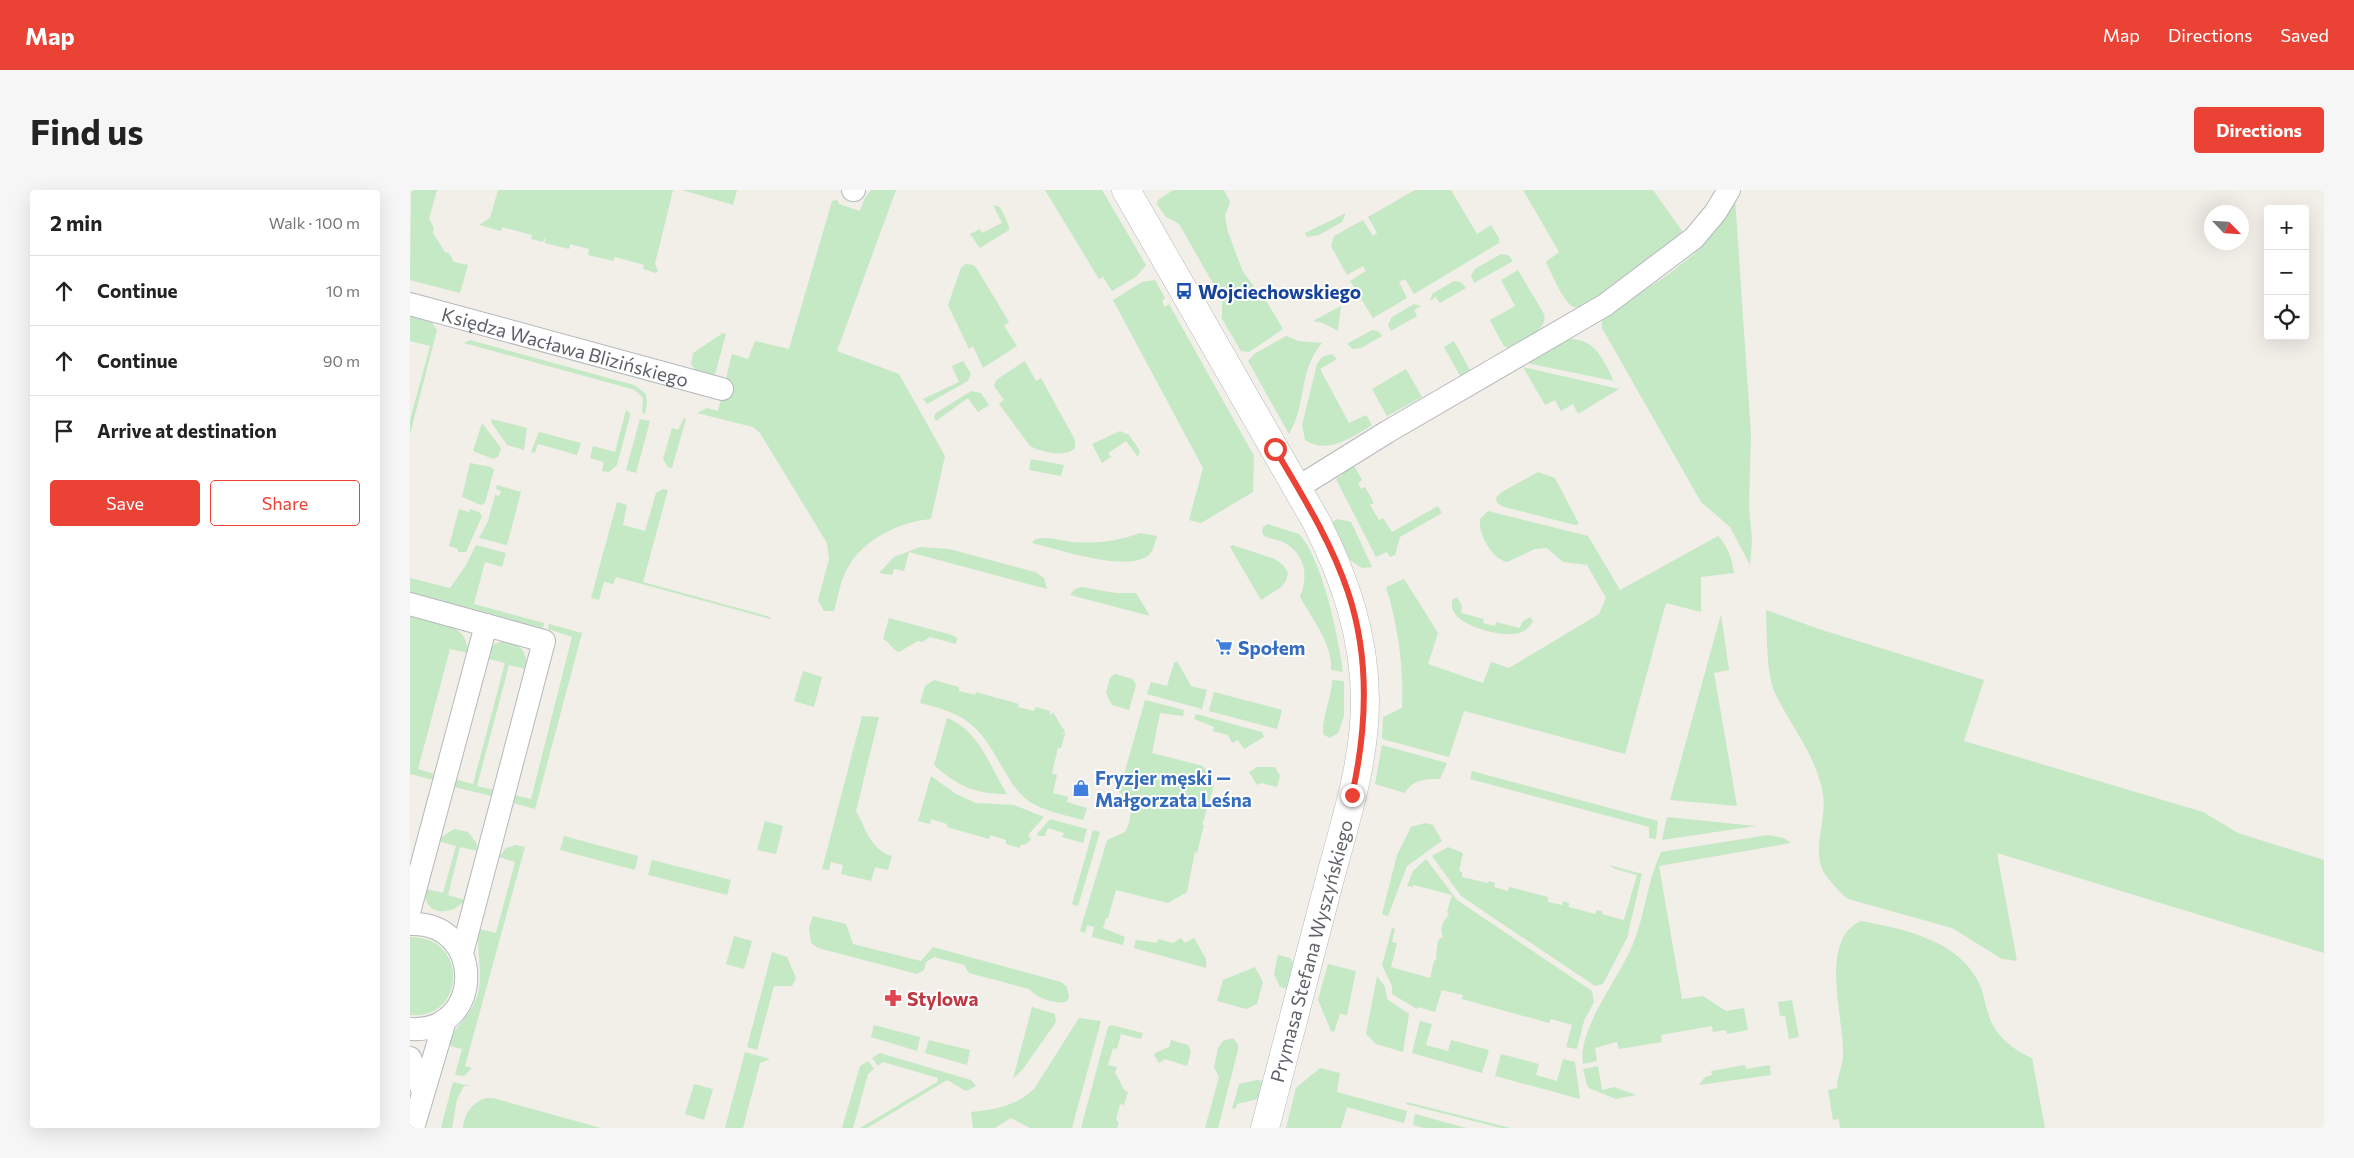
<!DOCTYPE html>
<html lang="en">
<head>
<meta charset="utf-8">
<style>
	:root { --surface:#fff; --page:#f6f6f6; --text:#222; --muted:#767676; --line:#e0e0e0; --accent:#ea4335 }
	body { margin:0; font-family:Commissioner,sans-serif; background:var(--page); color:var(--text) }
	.controls { position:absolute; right:15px; top:15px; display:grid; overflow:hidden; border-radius:5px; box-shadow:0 5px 20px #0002 }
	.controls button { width:45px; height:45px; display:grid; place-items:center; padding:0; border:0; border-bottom:1px solid var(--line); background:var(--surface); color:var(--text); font:25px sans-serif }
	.compass { position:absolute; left:1794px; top:15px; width:45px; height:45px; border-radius:50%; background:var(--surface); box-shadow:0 5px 20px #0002; rotate:115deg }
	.stop { position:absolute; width:15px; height:15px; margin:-11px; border:4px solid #ea4335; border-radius:50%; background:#fff }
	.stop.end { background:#ea4335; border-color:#fff; box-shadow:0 1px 5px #0008 }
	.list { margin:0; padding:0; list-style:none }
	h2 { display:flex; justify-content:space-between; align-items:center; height:65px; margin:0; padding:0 20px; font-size:21px }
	h2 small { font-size:16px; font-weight:400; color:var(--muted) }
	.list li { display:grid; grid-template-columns:32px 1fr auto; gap:15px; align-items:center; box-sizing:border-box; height:70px; padding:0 20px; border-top:1px solid var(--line) }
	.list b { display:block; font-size:19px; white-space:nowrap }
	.list em { font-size:16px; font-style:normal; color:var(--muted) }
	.actions { display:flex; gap:10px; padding:15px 20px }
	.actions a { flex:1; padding:11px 0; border:1px solid var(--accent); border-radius:5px; text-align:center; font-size:18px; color:var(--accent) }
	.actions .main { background:var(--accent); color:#fff }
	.icon { flex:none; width:28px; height:28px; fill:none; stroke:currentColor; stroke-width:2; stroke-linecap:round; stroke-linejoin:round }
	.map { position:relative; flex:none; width:1914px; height:938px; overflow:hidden; border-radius:5px }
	header { display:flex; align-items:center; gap:30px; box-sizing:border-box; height:70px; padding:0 25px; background:var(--accent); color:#fff }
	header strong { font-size:24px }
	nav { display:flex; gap:28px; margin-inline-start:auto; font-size:18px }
	.intro { display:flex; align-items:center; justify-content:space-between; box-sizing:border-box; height:120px; padding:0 30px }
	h1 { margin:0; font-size:35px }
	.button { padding:12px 22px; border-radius:5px; background:var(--accent); color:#fff; font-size:18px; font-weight:700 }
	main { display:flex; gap:30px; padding:0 30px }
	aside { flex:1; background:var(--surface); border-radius:5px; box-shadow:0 5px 20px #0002 }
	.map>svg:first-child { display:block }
</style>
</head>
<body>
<header>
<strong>Map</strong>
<nav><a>Map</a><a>Directions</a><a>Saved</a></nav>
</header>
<div class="intro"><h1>Find us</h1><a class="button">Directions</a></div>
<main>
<aside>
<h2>2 min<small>Walk · 100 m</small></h2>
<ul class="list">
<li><svg class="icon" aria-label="ahead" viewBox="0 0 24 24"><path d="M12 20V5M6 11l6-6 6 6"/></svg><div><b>Continue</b></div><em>10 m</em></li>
<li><svg class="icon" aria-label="ahead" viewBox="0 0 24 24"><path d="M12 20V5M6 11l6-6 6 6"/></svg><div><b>Continue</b></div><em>90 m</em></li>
<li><svg class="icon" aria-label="arrive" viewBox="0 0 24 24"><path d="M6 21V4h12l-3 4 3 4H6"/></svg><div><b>Arrive at destination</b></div></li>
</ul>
<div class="actions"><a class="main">Save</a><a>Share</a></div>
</aside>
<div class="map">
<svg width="1914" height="938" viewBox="0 0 1914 938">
	<rect width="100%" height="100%" fill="#f1efe8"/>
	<g fill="#c5e8c5">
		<path d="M1 0H27L19 29 24 38 23 43 35 62 39 63 44 72 58 75 50 103 0 90Z"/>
		<path d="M88 0H263L245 74 248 81 246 83 233 79 234 75 205 67 203 71 178 65 179 59 160 54 159 59 135 53V47L133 52 121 49 122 45 92 37 91 41 69 35 80 28Z"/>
		<path d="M272 0H327L323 15Z"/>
		<path d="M461 0H486L427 161 489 184 535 266 521 329C489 332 453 349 437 379 430 392 428 407 424 421H414L408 410 419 369 417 353 350 243 343 237 287 223 297 218 308 221 322 164 338 169 345 151 379 159 422 11 427 10 429 14 450 21 455 8Z"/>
		<path d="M635 0H692L736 75 727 86 702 101 693 87 689 89Z"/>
		<path d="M763 0H814L820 12 815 26 818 42 833 82 858 114 873 139 839 162 831 161 812 129V109L769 34 756 27 747 14 748 10Z"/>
		<path d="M1005 0H1041L1067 44 1081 35 1089 48V53L1004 104 995 89 989 92 997 108 963 128 940 91 956 81 953 76 937 85 921 56 924 46 953 30 963 46 967 43 958 27Z"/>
		<path d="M1113 0H1243L1275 45 1180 113C1175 115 1170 118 1164 117 1154 114 1141 82 1136 72L1149 62Z"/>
		<path d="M1325 8 1341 244 1339 315 1342 350 1340 375 1320 337 1291 312 1192 138V131L1195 126 1259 84 1284 64Z"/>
		<path d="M583 15 590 17 599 36V40L570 58 560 44 570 39 572 43 592 33Z"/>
		<path d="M936 23 932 32 909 45 897 47 895 43Z"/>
		<path d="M1091 64 1098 65 1103 71 1064 93 1061 86 1065 79Z"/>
		<path d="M556 74 563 75 567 79 599 132 594 136 607 156 573 178 563 156 559 159 538 115 551 78Z"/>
		<path d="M1108 80 1134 124C1139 140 1110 152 1097 158L1093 155 1080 130 1105 116 1091 90Z"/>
		<path d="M745 90 755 108 752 111 755 117 759 114 844 266 843 302 791 333 779 330 793 278 703 110 732 92Z"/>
		<path d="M1044 91 1051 92 1056 98 1030 113 1026 107 1020 111 1022 104Z"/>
		<path d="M1004 114 1011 116 1004 120 1007 126 981 141 978 135 982 127Z"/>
		<path d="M931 116 928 141 913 133 903 131Z"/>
		<path d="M0 125 21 131 27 140 0 244V230L20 156 0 151Z"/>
		<path d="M962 140 968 141 972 146 951 158 943 159 937 154Z"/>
		<path d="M313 143 316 144 304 188 287 182 281 174 283 163Z"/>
		<path d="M876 146 888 151 912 153C888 181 897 214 879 244L838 171 844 164Z"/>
		<path d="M1158 149C1186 148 1193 170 1204 191L1112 172Z"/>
		<path d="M60 150 224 195 236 204 237 214 235 224 232 223 233 208 225 200 54 153Z"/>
		<path d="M1044 151 1060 180 1050 186 1034 157Z"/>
		<path d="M922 164 927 169 910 179 939 233 956 225 962 235C943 247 917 265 895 250L892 235 907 174 912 167Z"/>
		<path d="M553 171 561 184 558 191 517 214 513 209 549 192 542 176Z"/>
		<path d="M615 171 626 191 631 188 665 250V258C656 268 630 262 620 256L589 214 594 210 584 196 586 190Z"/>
		<path d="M1113 177 1209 199 1168 224 1163 214 1151 221 1145 210 1135 215Z"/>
		<path d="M996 179 1012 207 977 226 962 199Z"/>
		<path d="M561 201 571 203 579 215 568 222 558 208 526 231 524 227 526 223Z"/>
		<path d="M216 220 220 223V226L207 275 199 282 192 281 194 272 180 268 183 256 205 262Z"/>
		<path d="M274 228 276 229 262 278 258 277 253 269 262 238 268 240Z"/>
		<path d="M82 229 117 238 114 260 97 255 81 232Z"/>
		<path d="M230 229 240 231 226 283 216 280Z"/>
		<path d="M72 233 91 258 88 267 83 269 63 261Z"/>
		<path d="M710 241 719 245 730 261 728 267 716 251 698 263 701 267 692 273 682 254Z"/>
		<path d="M129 242 171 253 167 265 128 254 125 263 121 262Z"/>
		<path d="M621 269 654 275 651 286 619 280Z"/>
		<path d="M942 272 952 290 948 293 951 299 955 297 964 313 960 315 969 330 973 328 982 342 1028 316 1032 323 990 347 985 365 980 367 977 362 966 367 926 289 932 285 931 282Z"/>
		<path d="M60 273 81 277 84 280 75 313 71 315 52 307Z"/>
		<path d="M1128 282 1145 288 1169 334 1165 335 1094 317 1087 313 1086 308 1090 303Z"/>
		<path d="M87 295 111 302 97 355 69 348 78 331 85 305 89 306 91 301 86 299Z"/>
		<path d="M253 299 258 300 233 392 360 427V429L206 387 203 394 194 392 189 410 181 408 207 312 217 315 213 335 235 341 246 303Z"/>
		<path d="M49 319 59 322 60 319 69 322 72 326 56 362H48V359L39 356Z"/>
		<path d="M1078 321 1178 346 1210 400 1308 346C1318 356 1322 369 1324 383L1291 387V422L1256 413 1215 564 1054 521 1039 567 972 549 973 527 992 518C994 478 988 436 976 397L994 389 1028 443 1018 474 1073 493 1081 472 1099 478 1189 424 1196 408 1177 375 1153 372 1137 358 1125 359 1097 372C1082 369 1068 344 1070 329Z"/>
		<path d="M928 329 941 332 962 377 952 378 940 370 922 332Z"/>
		<path d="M858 334 889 344C912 368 929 448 933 482L921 480C923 454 902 429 890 407 899 386 895 363 873 352 867 349 860 349 854 346L852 342 853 337Z"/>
		<path d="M730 343 747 346C745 351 744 360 740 364 719 384 648 359 622 353L624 350C635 345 651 351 663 352 687 354 708 351 730 343Z"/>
		<path d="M66 355 96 363 92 377 75 372 64 414 134 433 133 438 0 403V388L40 398 56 375Z"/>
		<path d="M822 355 865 369 874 376 878 383 876 391 870 398 851 410 820 357Z"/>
		<path d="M510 357 539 359 625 382 634 388 637 399 499 362 494 381 484 379 482 385 469 383 484 367Z"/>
		<path d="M672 397 706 403H726L740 426 660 405 665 399Z"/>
		<path d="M1047 407 1052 416 1051 423 1074 429 1073 433 1085 436 1086 432 1110 438 1112 432 1120 427 1123 431C1120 436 1117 440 1112 442 1097 449 1056 438 1046 425 1042 420 1042 416 1042 410Z"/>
		<path d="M1356 420 1409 439 1574 490 1554 551 1793 622 1828 643 1914 670V763L1587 663 1607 771 1592 769 1542 738 1438 709C1430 703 1418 689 1413 681 1402 658 1417 629 1413 605 1407 566 1381 537 1365 503 1356 484 1357 441 1356 420Z"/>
		<path d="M1311 424 1319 480 1304 483 1327 616 1260 610Z"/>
		<path d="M0 426C21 431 61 433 57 463L40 459 8 579 25 584 24 590 0 584Z"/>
		<path d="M479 428 542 445 547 448 546 454 520 447 512 452 508 451 489 462C482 460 480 452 473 449Z"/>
		<path d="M139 434 172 443 125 619 103 613V605L121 609 162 447 138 439Z"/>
		<path d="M89 452C106 450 119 460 116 479L99 475 67 596 84 600 81 606 44 597V589L63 594 95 473 75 468 80 457Z"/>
		<path d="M767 471 781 496 797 500 792 519 737 504 741 492 757 496 764 473Z"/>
		<path d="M393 481 412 487 404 517 384 511Z"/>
		<path d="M705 484 723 489 726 495 719 520 702 515 696 503 700 488Z"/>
		<path d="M524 490 549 497V501L565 505 566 502 587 508 586 513 588 508 609 514 608 517 624 521 626 517 640 521V526L643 522 655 542V543H650L655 544 651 558H648L642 583 647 585 643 603 658 607 657 612 677 618 673 630C654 625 632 621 616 609 605 600 598 587 591 575 568 534 556 524 510 513L515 496Z"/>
		<path d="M922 490 934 491V526L928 543 920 548 914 545C910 531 922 508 922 490Z"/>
		<path d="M804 502 872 520 867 539 799 521Z"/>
		<path d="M735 510 774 520 773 526 750 523 742 563 793 576 804 596 792 635H794L787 663 785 662 777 702 758 713 706 700 698 728H696L693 738 715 747 713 755 682 747 684 737 677 735 675 743 670 741 697 650 715 642C723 627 723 614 709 602Z"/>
		<path d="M786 524 852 542 854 547 834 559 828 550 822 553 818 545 803 541 804 537 784 529Z"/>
		<path d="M452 526 469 527 446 621C456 638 460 660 482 666L478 680 465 677 461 691 431 684 433 675 421 672 419 680 412 679Z"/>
		<path d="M537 528C569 540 580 577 597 604 564 604 548 596 524 575Z"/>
		<path d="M972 555 1037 573 1030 589C1016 589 1003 589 995 603L965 594Z"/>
		<path d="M847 577H865L870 586 867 597 851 593 847 595 839 582Z"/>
		<path d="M1062 581 1248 631 1246 649 1239 648V637L1060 589Z"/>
		<path d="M521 586 546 604 566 613 604 615 634 627 618 645 621 650 614 655 611 654 610 658 596 654V650L580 645 579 649 537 637V634L521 629 520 634 508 631Z"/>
		<path d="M1257 627 1346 636 1252 650Z"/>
		<path d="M640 629 677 639 673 653 652 647 654 643 638 638 635 646H628L627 644Z"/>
		<path d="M355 631 373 636 366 664 347 660Z"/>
		<path d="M1015 633 1023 635 1032 651 997 676 978 726 972 724 987 665 1001 637Z"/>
		<path d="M44 639 58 642 66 652 68 661 50 657 38 705 55 710C42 727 11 726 16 699L33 703 46 656 29 651 30 648Z"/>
		<path d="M683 640 690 642 668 716 662 714Z"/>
		<path d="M1358 645 1374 648 1381 653 1249 676 1272 809 1293 806 1316 821 1334 818 1338 840 1317 844 1316 840 1303 842 1302 836 1251 845 1252 852 1209 859 1207 852 1185 858 1187 871 1173 874C1167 839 1210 787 1223 754 1235 725 1237 692 1251 662Z"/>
		<path d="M154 646 228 666 225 680 150 660Z"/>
		<path d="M106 655 115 657 55 876 62 878 54 886 45 885 52 859 36 855C46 835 66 821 69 798 72 778 66 759 69 739L86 743 105 672 89 667 96 658Z"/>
		<path d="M1038 657 1053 663 1049 681 1052 682V687L1078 693 1079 691 1085 693 1084 697 1098 701 1099 697 1138 707V712L1152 715 1153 711 1159 713V717L1185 724 1187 720 1192 721V724L1214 730 1227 685 1205 679 1199 675 1232 684 1217 748 1193 794 1185 796 1051 706 1022 666Z"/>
		<path d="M1016 669 1047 710 1182 801 1184 812 1174 831 1167 859 1156 857 1162 835 1141 829 1139 833 1052 809 1053 805 1032 800 1025 822 1008 817 1007 819 982 804V796L972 775 982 738 985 739 982 752 987 753 981 777 1020 788 1024 771 1027 769 1026 766 1028 750 1033 747C1029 740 1033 730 1039 725L1037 722 1042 705 1004 695 1003 697 997 696 1003 681Z"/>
		<path d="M242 670 321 690 317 705 238 685Z"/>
		<path d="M403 726 436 734 443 754 511 771 523 757 651 792 657 797 659 808 656 812C644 814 627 808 619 799L559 783 554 775 524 767 516 772 514 780 507 784 408 758 401 753 399 738Z"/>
		<path d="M1451 731C1494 739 1548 750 1569 793 1574 804 1575 815 1579 826 1585 846 1604 860 1622 868L1635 938H1430L1429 929 1423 930 1418 900 1427 898C1427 885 1434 874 1433 861 1433 826 1409 749 1451 731Z"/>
		<path d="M324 746 342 751 334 779 316 774Z"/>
		<path d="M0 747C60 746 55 831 0 825Z"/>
		<path d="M771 748 775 753 784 748 796 769V778L724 758 726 750 747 753 748 749 763 753Z"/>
		<path d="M362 762 377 767 386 788 382 796H364L347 860 337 857Z"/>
		<path d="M868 765 880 768 884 774 878 799 870 797 864 784Z"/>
		<path d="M918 774 946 781 937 825 930 824 924 842 921 841 908 810Z"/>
		<path d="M845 777 853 792 847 814 836 819 807 811 813 790Z"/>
		<path d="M967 786 975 797 977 809 999 824 993 862 966 854 956 844Z"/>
		<path d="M1382 810 1389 847 1379 849 1375 826H1370L1368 812Z"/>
		<path d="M622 817 645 824 646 832 613 879 603 889Z"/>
		<path d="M669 828 691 831 662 938H620L601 928 585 938H563L561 922C585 920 606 916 624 899Z"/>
		<path d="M1010 831 1022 834 1016 855 1038 861 1041 850 1079 860 1072 883 1002 863Z"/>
		<path d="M464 835 510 847 507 861 461 847Z"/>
		<path d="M701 835 733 843 731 849 711 844 707 859 703 858 698 875 707 877 705 882 714 900 718 902 714 915 710 914 706 930 709 932 707 938H671L698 837Z"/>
		<path d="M823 848 828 855V860L808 938H795L809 887 804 877 808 858 813 851Z"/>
		<path d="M519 850 560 860 557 875 515 863Z"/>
		<path d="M761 850 778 855 781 862 777 876 755 869 749 873 744 865 745 863 759 857Z"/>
		<path d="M335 862 360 869 350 873 333 938H315Z"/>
		<path d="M470 863 561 890 566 896 556 901 537 890 457 938H450L527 892 528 888 473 872 468 876 462 868Z"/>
		<path d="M1091 864 1129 874 1126 885 1147 891 1153 869 1165 872 1170 909 1085 886Z"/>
		<path d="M458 871 464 879 458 884 443 938H432L450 876Z"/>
		<path d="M1335 875 1336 879 1360 875 1361 885 1289 895 1295 887 1302 885 1301 881Z"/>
		<path d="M1188 876 1192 900 1204 897 1226 905 1206 909 1179 898 1177 895 1173 879Z"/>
		<path d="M910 878 930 883 927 902 997 921 994 933 937 917 931 938H876L886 898Z"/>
		<path d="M847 890 853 891 848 909 827 914 826 918 822 919 829 894Z"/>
		<path d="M43 892 60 896H54L47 909 42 938H31Z"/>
		<path d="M284 894 303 899 294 930 275 924Z"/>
		<path d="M76 908H83L191 938H53C54 923 63 912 76 908Z"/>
		<path d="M997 912 1101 938H1091L996 914Z"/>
		<path d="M1005 924 1056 938H1014L1003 935Z"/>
	</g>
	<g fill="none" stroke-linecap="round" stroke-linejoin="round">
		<g stroke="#b5b8bc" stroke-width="24">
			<g id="street">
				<path d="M443 0H444"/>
				<path id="s1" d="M0 114 312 199"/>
				<path d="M887 298 977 242 1195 115 1284 48 1305 23 1319 0"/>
				<path d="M0 414 134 451 52 763"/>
				<path d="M0 719 76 435"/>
				<path d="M0 734C76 731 74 844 0 839"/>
				<path d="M0 868 13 902"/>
				<path d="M3 938 35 830"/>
			</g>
		</g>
		<g stroke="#b6babf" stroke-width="29">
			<path id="secondary" d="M716 0 907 333C935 389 955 447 955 511 955 574 934 635 918 696 897 777 876 857 855 938"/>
		</g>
		<use href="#street" stroke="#fff" stroke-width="22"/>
		<use href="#secondary" stroke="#fff" stroke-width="28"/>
	</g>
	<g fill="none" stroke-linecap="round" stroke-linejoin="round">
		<path stroke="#ea4335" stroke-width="6" d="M865 259C892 305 921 351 938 402 960 468 957 538 942 605"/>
	</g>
	<defs>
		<g id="bus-bare" transform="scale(1.35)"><path d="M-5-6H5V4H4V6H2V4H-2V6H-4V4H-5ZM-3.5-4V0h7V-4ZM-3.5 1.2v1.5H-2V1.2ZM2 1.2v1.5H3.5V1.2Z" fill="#1a4fb4" stroke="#fff" stroke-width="2.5" paint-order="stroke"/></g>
		<g id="supermarket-bare" transform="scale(1.35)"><path d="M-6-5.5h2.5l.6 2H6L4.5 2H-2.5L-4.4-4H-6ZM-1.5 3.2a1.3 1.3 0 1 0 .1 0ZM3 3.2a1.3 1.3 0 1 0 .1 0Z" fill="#3f7fe0" stroke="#fff" stroke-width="2.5" paint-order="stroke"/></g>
		<g id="shop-bare" transform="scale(1.35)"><path d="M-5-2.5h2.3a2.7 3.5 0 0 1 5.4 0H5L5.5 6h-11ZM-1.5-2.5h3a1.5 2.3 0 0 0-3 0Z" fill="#3f7fe0" stroke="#fff" stroke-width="2.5" paint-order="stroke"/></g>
		<g id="pharmacy-bare" transform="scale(1.35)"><path d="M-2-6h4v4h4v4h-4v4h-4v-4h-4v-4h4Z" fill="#e0444e" stroke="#fff" stroke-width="2.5" paint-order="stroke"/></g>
	</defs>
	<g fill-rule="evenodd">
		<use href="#bus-bare" x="774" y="101"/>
		<use href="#supermarket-bare" x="814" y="457"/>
		<use href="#shop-bare" x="671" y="598"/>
		<use href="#pharmacy-bare" x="483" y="808"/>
	</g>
	<g text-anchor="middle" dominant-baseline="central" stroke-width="4" stroke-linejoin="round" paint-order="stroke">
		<g font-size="19" font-weight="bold" fill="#164399" stroke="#fff" text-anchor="start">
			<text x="788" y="101">Wojciechowskiego</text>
		</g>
		<g font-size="19" fill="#5f6368" stroke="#fff">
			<text stroke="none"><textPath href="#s1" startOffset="161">Księdza Wacława Blizińskiego</textPath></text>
			<text transform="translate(901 761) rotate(-75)">Prymasa Stefana Wyszyńskiego</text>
		</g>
		<g font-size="19" font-weight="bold" fill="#366cbe" stroke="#fff" text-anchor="start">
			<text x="828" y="457">Społem</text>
			<text x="685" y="587">Fryzjer męski —<tspan x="685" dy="22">Małgorzata Leśna</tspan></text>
		</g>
		<g font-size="19" font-weight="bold" fill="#be3a42" stroke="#fff" text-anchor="start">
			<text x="497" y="808">Stylowa</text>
		</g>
	</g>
</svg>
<div class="controls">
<button>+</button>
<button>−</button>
<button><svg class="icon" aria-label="locate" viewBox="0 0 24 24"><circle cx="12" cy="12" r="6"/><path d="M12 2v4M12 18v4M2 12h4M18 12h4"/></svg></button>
</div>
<svg class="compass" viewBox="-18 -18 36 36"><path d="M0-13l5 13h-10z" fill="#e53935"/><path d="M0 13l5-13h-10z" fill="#767676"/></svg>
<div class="stop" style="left:865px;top:259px"></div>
<div class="stop end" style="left:942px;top:605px"></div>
</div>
</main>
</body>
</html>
